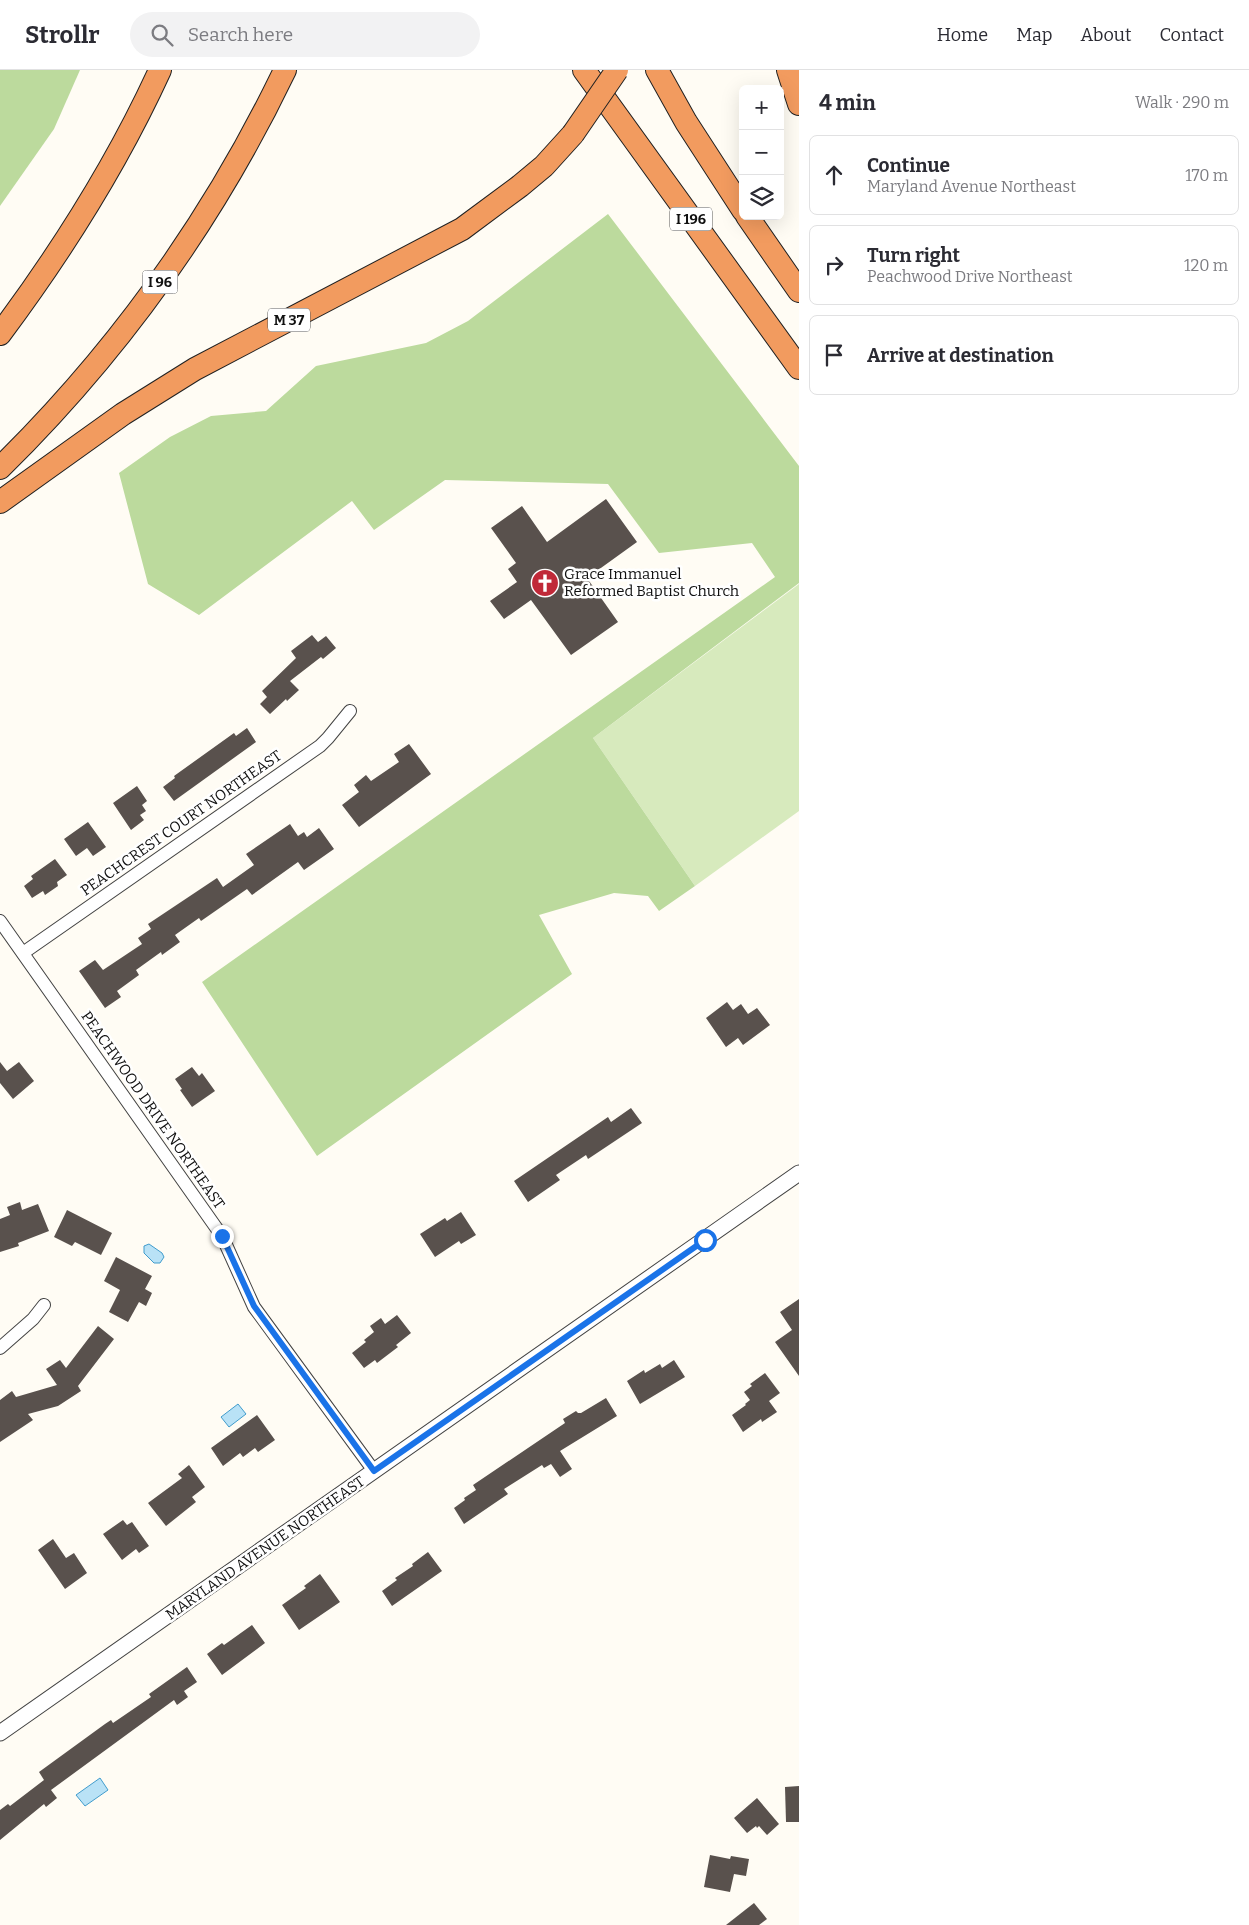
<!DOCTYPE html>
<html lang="en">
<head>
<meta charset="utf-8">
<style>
	:root { --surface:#fff; --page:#f2f2f3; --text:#2b2b33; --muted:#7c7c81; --line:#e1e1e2 }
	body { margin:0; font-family:Bitter,serif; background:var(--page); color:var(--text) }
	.controls { position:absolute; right:15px; top:15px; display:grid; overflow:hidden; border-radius:8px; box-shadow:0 5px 20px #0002 }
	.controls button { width:45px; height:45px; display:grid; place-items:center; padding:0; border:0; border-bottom:1px solid var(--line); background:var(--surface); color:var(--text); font:25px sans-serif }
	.stop { position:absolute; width:15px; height:15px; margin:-11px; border:4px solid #1a73e8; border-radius:50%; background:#fff }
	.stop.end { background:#1a73e8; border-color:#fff; box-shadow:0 1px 5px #0008 }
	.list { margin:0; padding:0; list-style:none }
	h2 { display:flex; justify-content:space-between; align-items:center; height:65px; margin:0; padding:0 20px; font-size:21px }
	h2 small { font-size:16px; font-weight:400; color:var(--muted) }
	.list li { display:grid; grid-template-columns:32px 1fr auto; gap:15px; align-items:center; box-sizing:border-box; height:80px; margin:0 10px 10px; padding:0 10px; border:1px solid var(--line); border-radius:8px }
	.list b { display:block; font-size:19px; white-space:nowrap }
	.list p { margin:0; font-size:16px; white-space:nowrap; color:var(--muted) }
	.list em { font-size:16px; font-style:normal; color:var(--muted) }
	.icon { flex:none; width:28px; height:28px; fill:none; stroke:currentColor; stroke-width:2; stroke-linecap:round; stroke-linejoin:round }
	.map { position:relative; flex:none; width:799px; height:1855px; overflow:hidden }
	header { display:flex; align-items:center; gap:30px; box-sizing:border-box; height:70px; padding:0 25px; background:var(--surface); border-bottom:1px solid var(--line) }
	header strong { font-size:24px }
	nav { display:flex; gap:28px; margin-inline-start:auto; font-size:18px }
	.search { width:350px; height:45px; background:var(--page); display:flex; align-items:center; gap:12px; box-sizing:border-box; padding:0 18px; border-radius:28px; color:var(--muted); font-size:19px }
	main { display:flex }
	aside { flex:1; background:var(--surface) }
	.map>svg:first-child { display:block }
</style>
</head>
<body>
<header>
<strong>Strollr</strong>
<div class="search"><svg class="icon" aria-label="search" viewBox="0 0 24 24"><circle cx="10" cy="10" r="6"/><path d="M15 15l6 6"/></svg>Search here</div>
<nav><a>Home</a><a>Map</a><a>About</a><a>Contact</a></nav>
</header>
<main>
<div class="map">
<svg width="799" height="1855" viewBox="0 0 799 1855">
	<rect width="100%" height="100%" fill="#fffcf4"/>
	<path fill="#d7eabd" d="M799 514V741L695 816 593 668Z"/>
	<g fill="#bcda9d">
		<path d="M0 0H80L54 59 0 136Z"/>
		<path d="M608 144 799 396V513L593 668 695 816 659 841 648 826 614 823 539 845 572 904 317 1086 202 912 775 507 752 473 659 483 608 414 445 410 374 460 352 431 199 545 148 514 119 403 170 367 211 346 266 341 316 296 426 273 468 251Z"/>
	</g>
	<g fill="#b9e2f6" stroke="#419ccc">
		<path d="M149 1174 162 1183 164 1187 160 1193H154L144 1183V1176Z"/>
		<path d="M238 1334 246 1344 229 1357 221 1347Z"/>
		<path d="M100 1708 108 1720 85 1736 76 1725Z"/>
	</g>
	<g fill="#59514d">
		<path d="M606 429 637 472 587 508 618 552 571 585 531 530 504 549 490 531 517 512 508 499 516 493 491 458 522 436 547 472Z"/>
		<path d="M312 565 318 572 326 566 336 578 323 589 321 587 290 611 299 620 287 631 286 629 270 644 260 634 267 627 262 621 296 588 291 581Z"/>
		<path d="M247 658 256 672 174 731 163 717 175 708 174 706 234 663 236 666Z"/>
		<path d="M409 674 431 704 359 757 342 735 359 722 354 715 366 705 371 711 399 692 394 684Z"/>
		<path d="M137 716 147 731 142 735 146 741 140 745 144 750 131 760 113 733Z"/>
		<path d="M88 752 106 777 93 786 87 778 76 786 64 769Z"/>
		<path d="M290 754 298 766 304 762 307 767 319 758 334 779 304 800 298 792 252 825 247 819 201 851 199 848 175 865 180 872 162 885 161 882 136 900 139 905 117 921 121 927 105 938 79 901 95 890 103 900 142 874 138 868 151 859 148 854 217 808 223 817 254 795 246 784Z"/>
		<path d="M55 789 67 805 57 812 58 816 45 825 43 821 32 828 24 816 33 809 31 806Z"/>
		<path d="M727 932 733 940 741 934 748 944 757 938 770 955 743 975 738 968 726 977 706 948Z"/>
		<path d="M0 992 7 1001 19 992 34 1011 13 1029 0 1013Z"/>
		<path d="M192 997 199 1006 202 1003 215 1021 192 1037 180 1020 182 1019 175 1009Z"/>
		<path d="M631 1038 642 1053 588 1089 586 1085 556 1105 560 1110 528 1132 514 1111 608 1047 611 1052Z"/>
		<path d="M20 1132 22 1140 38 1134 49 1161 18 1173 19 1176 0 1182V1149L10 1145 7 1137Z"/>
		<path d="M67 1140 112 1163 101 1185 75 1172 72 1176 54 1167Z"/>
		<path d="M461 1142 476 1165 461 1174 459 1171 435 1187 420 1164 445 1148 447 1151Z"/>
		<path d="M116 1187 152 1206 145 1219 152 1223 146 1236 139 1232 128 1252 109 1242 120 1220 104 1211Z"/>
		<path d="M799 1229V1306L775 1272 792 1260 780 1242Z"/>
		<path d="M397 1245 411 1263 396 1275 398 1277 377 1293 375 1290 364 1298 352 1283 366 1272 364 1270 374 1262 370 1256 381 1248 385 1254Z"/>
		<path d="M98 1256 114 1269 78 1316 81 1321 58 1336 28 1344 33 1350 0 1372V1330L12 1321 16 1327 57 1315 46 1299 60 1290 66 1298Z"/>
		<path d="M674 1290 685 1307 640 1334 627 1311 644 1300 645 1303 660 1294 662 1298Z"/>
		<path d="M765 1303 780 1323 769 1331 777 1342 762 1352 761 1349 743 1362 732 1345 746 1335 745 1334 750 1330 744 1322 752 1316 750 1314Z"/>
		<path d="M606 1328 617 1346 560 1381 572 1399 560 1407 551 1394 544 1398 542 1395 504 1419 508 1424 464 1454 454 1438 465 1430 464 1428 476 1420 473 1415 565 1353 563 1349 576 1341 578 1343H581Z"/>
		<path d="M257 1345 275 1370 258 1382 255 1378 243 1387 240 1383 223 1396 211 1378Z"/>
		<path d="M189 1395 205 1417 192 1427 196 1432 166 1456 148 1433 182 1408 178 1404Z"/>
		<path d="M123 1450 127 1455 132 1452 149 1476 139 1483 136 1479 122 1490 103 1464Z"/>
		<path d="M53 1469 66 1488 74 1483 87 1503 65 1519 38 1480Z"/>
		<path d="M428 1482 442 1501 392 1536 382 1521 397 1510 395 1508 413 1496 412 1494Z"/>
		<path d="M320 1504 340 1532 299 1560 282 1535 306 1518 304 1516Z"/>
		<path d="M252 1555 265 1573 222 1605 207 1584 222 1573 224 1575Z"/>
		<path d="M187 1597 197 1612 184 1621 188 1627 177 1635 174 1630 51 1720 57 1728 46 1737 44 1734 0 1770V1740L8 1734 10 1736 44 1710 39 1702 105 1654 111 1650 113 1653 151 1627 149 1624Z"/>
		<path d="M799 1716V1752H786L785 1717Z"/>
		<path d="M757 1728 779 1754 767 1765 759 1756 757 1758 756 1756 747 1763 734 1748Z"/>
		<path d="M710 1785 730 1789 731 1786 749 1789 746 1806 734 1804 730 1822 704 1817Z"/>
		<path d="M754 1833 767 1849 759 1855H726Z"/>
	</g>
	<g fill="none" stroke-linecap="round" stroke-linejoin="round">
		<g stroke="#434343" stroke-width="14">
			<g id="minor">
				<path d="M0 851 222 1166 254 1237 374 1401"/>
				<path d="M23 883 320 676 328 668 350 641"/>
				<path d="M0 1278 33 1249 44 1235"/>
			</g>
		</g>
		<g stroke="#434343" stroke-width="17">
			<path id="tertiary" d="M0 1663 799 1103"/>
		</g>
		<g stroke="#212121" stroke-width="24">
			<g id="motorway">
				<path d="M584 0 799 298"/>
				<path d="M657 0 686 52 743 140"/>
				<path d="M788 0 799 34"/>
				<path d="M747 146 799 221"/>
				<path d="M0 264C62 181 117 94 160 0"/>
				<path d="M0 398C117 283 214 148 285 0"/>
				<path d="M0 432 123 344 195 299 462 159 520 116 544 96 573 64"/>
			</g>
		</g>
		<use href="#minor" stroke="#fff" stroke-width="12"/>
		<use href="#tertiary" stroke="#fff" stroke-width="15"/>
		<use href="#motorway" stroke="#f29b5f" stroke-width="22"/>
		<g stroke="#212121" stroke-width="24" stroke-linecap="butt">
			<path id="motorway-bridge" d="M573 64 617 0"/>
		</g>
		<use href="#motorway-bridge" stroke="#f29b5f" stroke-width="22"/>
	</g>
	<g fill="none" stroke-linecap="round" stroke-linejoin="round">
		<path stroke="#1a73e8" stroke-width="6" d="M222 1166 254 1236 374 1401 705 1170"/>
	</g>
	<defs>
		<g id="church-disc" transform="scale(1.4375)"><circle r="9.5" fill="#c02938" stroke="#fff"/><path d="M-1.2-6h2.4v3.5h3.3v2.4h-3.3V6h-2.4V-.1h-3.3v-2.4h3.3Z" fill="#fff"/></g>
	</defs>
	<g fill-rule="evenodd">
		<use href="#church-disc" x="545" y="513"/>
	</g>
	<g text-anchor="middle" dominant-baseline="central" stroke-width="5" stroke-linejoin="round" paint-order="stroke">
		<g fill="#fff" stroke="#585858" stroke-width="1">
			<rect x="670" y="137.5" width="42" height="23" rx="4"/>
			<rect x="142.5" y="200.5" width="35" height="23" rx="4"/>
			<rect x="268" y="238.5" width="42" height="23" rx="4"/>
		</g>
		<g font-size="14" font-weight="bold" fill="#101010">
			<text x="691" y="149">I 196</text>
			<text x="160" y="212">I 96</text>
			<text x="289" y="250">M 37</text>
		</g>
		<g font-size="15" fill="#101010" stroke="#fff" text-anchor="start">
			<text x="564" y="504">Grace Immanuel<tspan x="564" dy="17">Reformed Baptist Church</tspan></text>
		</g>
		<g font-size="15" fill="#101010" stroke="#fff">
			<text transform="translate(181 753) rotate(-35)">PEACHCREST COURT NORTHEAST</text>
			<text transform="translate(153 1040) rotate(55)">PEACHWOOD DRIVE NORTHEAST</text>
			<text transform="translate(265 1478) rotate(-35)">MARYLAND AVENUE NORTHEAST</text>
		</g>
	</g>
</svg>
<div class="controls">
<button>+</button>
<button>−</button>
<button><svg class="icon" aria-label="layers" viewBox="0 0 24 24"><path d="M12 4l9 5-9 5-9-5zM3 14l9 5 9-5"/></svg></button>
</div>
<div class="stop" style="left:705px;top:1170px"></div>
<div class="stop end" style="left:222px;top:1166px"></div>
</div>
<aside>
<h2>4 min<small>Walk · 290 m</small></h2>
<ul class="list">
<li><svg class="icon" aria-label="ahead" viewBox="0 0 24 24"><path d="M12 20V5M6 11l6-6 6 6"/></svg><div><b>Continue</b><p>Maryland Avenue Northeast</p></div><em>170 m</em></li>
<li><svg class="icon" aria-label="right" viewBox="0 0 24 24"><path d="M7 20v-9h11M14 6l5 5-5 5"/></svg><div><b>Turn right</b><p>Peachwood Drive Northeast</p></div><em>120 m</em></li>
<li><svg class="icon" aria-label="arrive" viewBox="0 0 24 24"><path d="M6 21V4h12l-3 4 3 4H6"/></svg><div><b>Arrive at destination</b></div></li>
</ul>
</aside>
</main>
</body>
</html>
